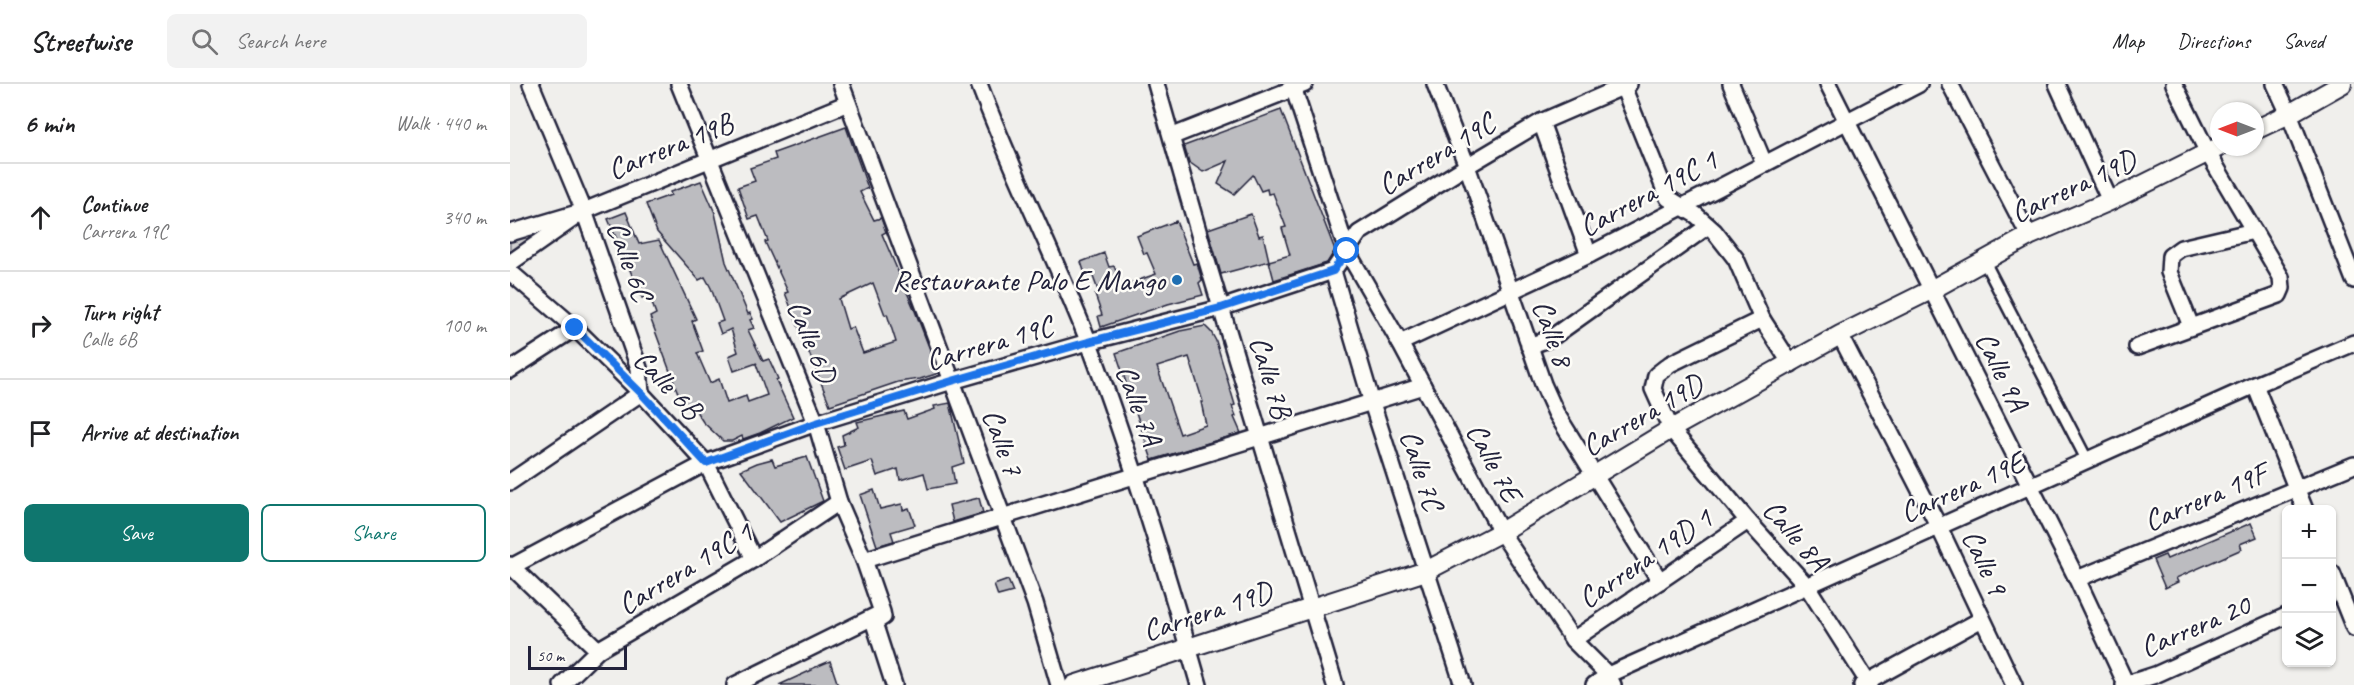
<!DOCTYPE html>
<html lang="en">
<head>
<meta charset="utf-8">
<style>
	:root { --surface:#fff; --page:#f2f2f2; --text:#202124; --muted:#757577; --line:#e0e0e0; --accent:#0f766e }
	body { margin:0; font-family:Caveat,sans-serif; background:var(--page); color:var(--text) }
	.controls { position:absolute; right:18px; bottom:18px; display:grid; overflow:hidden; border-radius:9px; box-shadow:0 2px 4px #0004 }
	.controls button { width:54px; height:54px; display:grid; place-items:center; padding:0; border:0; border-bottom:2px solid var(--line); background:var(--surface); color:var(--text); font:30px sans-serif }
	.compass { position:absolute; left:1700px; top:18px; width:54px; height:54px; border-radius:50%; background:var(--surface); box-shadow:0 2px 4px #0004; rotate:270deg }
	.scale { position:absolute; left:18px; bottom:15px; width:99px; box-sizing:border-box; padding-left:6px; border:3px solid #22223b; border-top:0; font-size:16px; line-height:21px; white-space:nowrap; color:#22223b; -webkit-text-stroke:4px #fdfcf7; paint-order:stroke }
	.stop { position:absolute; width:18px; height:18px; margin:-14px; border:4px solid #1a73e8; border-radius:50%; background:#fff }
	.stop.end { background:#1a73e8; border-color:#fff; box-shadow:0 2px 6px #0008 }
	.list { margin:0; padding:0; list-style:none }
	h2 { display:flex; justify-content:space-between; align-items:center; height:78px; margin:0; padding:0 24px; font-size:26px }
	h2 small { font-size:20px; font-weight:400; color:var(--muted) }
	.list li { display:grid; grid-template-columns:39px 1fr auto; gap:18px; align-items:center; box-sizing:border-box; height:108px; padding:0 24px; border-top:2px solid var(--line) }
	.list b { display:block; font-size:22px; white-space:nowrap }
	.list p { margin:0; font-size:20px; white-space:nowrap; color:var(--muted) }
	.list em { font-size:20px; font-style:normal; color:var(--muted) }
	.actions { display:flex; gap:12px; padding:18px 24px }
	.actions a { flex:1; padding:14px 0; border:2px solid var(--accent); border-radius:9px; text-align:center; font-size:21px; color:var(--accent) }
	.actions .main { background:var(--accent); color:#fff }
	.icon { flex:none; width:33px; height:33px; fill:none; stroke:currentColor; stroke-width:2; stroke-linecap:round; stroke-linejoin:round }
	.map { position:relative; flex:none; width:1844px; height:601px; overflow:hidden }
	header { display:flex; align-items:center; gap:36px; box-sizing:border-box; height:84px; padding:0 30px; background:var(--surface); border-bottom:2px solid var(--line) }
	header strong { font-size:28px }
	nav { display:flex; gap:33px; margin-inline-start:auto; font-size:21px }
	.search { width:420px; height:54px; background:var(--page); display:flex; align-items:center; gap:15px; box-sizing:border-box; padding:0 21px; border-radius:9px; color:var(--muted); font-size:22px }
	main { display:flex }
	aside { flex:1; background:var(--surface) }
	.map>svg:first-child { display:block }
</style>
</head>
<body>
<header>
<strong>Streetwise</strong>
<div class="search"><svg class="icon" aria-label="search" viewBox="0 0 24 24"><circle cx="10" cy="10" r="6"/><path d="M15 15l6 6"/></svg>Search here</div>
<nav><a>Map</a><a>Directions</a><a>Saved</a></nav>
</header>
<main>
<aside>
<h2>6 min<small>Walk · 440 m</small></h2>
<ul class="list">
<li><svg class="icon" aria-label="ahead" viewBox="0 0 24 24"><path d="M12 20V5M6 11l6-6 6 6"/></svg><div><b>Continue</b><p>Carrera 19C</p></div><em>340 m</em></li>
<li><svg class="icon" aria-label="right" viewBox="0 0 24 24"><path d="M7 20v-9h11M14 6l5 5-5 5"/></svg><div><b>Turn right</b><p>Calle 6B</p></div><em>100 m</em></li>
<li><svg class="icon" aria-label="arrive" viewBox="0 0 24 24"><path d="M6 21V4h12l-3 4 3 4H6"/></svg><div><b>Arrive at destination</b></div></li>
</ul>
<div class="actions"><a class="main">Save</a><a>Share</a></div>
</aside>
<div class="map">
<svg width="1844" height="601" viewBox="0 0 1844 601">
	<rect width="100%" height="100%" fill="#f0efec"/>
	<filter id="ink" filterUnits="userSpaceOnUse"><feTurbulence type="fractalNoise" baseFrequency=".0167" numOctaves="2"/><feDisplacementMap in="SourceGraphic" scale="12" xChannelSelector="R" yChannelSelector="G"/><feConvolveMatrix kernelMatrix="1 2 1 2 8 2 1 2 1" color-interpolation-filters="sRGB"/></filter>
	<g filter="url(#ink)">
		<path fill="#d2d1d1" stroke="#7a7a86" stroke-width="1.5" d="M48 141 1 171 0 170V154Z"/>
		<g fill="#bcbcc0" stroke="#22223b" stroke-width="1.5" fill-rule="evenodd">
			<path d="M771 26 825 166 817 179 764 196 759 177 780 171 772 144 776 143 763 109 758 110 757 105 751 107 743 91 724 110 708 100 718 77 693 88 679 78 674 62Z"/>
			<path d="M336 43 358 104 350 108 364 136 371 134 376 148 372 150 405 227 429 289 410 295 388 298 320 321 275 209 278 208 255 158 258 157 248 132 239 135 228 103 245 97 240 84 266 75 264 69ZM363 199 375 231 377 230 386 258 353 269 343 243 338 245 329 215Z"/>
			<path d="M191 97 205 129 216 178 238 230 240 229 243 235 240 236 244 244 238 246 253 277 259 275 268 295 266 296 283 333 250 349 233 355 232 352 222 357H213L193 338 184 324 179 326 169 312 140 233 146 230 139 211 132 214 98 135 116 128 129 160 149 156 186 235 182 237 193 267 187 269 200 299 209 295 217 319 236 312 238 318 257 311 246 280 247 279 224 287 219 272 228 268 221 245 211 250 207 239 213 237 201 204 195 193 189 196 147 148 136 120 161 111 160 108Z"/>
			<path d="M741 130 749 152 753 151 759 177 711 190 698 145Z"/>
			<path d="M666 137 683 180 687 179 692 196 689 199 693 211 658 220 591 243 588 232 592 231 585 211 589 209 582 190 576 193 571 178 594 169 599 183 604 182 612 202 646 190 637 169 634 170 627 152Z"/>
			<path d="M695 242 701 248 706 257 725 321 722 322 726 332 724 333 731 349 642 376 606 269 670 247ZM679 273 693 318H691L696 341 670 350 647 283Z"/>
			<path d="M440 319 454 379 442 383 445 400 418 405 414 389 390 396 388 385 367 392 362 377 335 386 327 363 334 361 332 351 349 343 347 338 394 327 397 335 425 325 424 322Z"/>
			<path d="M297 373 313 417 270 438 231 386 247 379 262 375 265 382Z"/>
			<path d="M364 406 370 425 392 420 393 426 399 424 405 441 381 448 384 457 367 462 350 411Z"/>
			<path d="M469 414 473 429 443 438 439 421Z"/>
			<path d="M1741 439 1747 453 1730 460 1732 465 1666 494 1668 498 1655 504 1643 476 1655 471 1657 475Z"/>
			<path d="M498 496 503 508 488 512 484 501Z"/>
			<path d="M320 577 328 601H269L302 586 301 585Z"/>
		</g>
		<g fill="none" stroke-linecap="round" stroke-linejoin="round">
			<g stroke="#22223b" stroke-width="15">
				<path id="pedestrian" d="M1474 177 1577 376"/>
			</g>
			<g stroke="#22223b" stroke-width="20">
				<g id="minor">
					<path d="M169 0 306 339 329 418 354 476 372 528 373 533 364 539 384 601"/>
					<path d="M331 0 525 519 549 601"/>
					<path d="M469 0C502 88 545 172 579 259 621 371 656 486 689 601"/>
					<path d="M646 0 693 164 825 601"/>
					<path d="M782 0 837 167 890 259 991 448 1063 556 1098 591 1103 601"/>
					<path d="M925 0 957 82 1033 300 1046 329 1150 497"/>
					<path d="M1112 0 1158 114 1186 131 1204 147 1226 175 1252 235 1281 280"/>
					<path d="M1221 0 1254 79"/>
					<path d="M1318 0 1567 495 1616 600"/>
					<path d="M1440 0 1519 152"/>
					<path d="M1547 0 1600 117"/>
					<path d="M1765 0 1779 30 1844 196"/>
					<path d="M1031 38 1079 171"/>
					<path d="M663 52 795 0"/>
					<path d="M0 149 74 127 338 19"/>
					<path d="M0 179 64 134"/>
					<path d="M823 187 862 319 953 601"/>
					<path d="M0 188 65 244 131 309 196 379 244 475"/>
					<path d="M1252 235 1160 280 1146 291 1143 305 1161 345 1238 437 1297 502 1360 601"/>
					<path d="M1681 242 1659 188 1660 172 1671 164 1744 147"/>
					<path d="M1330 251 1429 443 1504 601"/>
					<path d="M890 259 1079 171 1409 0"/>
					<path d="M1019 262 1041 254 1198 142"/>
					<path d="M1627 263 1769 211 1772 204 1771 193 1698 69 1664 0"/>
					<path d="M0 286 65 244"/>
					<path d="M1745 301 1795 426"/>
					<path d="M0 398 131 309 129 284 74 127 21 0"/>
					<path d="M354 476 913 302"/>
					<path d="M0 481 88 566"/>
					<path d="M1 483 196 379 306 339 442 297 578 258 711 224 823 187 849 149 957 82 1031 38 1119 0"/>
					<path d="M1822 489 1844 544"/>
					<path d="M1567 495 1844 381"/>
					<path d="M1063 556 1238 437"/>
					<path d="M52 601 88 566 244 475 329 418"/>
					<path d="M225 601 371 529"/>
					<path d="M1084 601 1098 591 1745 301 1844 259"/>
					<path d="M1352 601 1472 535"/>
					<path d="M1614 601 1645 591 1776 532"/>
				</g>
			</g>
			<g stroke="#22223b" stroke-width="22">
				<g id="tertiary">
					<path d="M1745 46 1779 30 1832 0"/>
					<path d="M564 601 916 487 991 448 1161 345 1330 251 1421 206 1519 152 1600 117 1709 63"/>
				</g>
			</g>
			<use href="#pedestrian" stroke="#fdfcf7" stroke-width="10"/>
			<use href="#minor" stroke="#fdfcf7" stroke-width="15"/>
			<use href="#tertiary" stroke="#fdfcf7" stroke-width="18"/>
		</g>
	</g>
	<g fill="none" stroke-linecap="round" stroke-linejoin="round" filter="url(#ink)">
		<path stroke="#1a73e8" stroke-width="8" d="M65 244 131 309 196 379 306 339 442 297 578 258 711 224 823 187 837 167"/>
	</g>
	<circle fill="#1f6fb2" stroke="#fdfcf7" stroke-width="2" cx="667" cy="196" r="6"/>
	<g text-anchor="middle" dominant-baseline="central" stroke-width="5" stroke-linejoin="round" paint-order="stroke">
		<g font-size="30" fill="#22223b" stroke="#fdfcf7">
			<text transform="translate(160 62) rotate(-22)">Carrera 19B</text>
			<text transform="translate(926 70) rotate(-31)">Carrera 19C</text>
			<text transform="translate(1563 102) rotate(-25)">Carrera 19D</text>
			<text transform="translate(1138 109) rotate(-28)">Carrera 19C 1</text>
			<text transform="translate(120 177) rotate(70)">Calle 6C</text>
			<text transform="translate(1043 249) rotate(70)">Calle 8</text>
			<text transform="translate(302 257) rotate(68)">Calle 6D</text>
			<text transform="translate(479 259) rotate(-16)">Carrera 19C</text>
			<text transform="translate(1492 287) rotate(64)">Calle 9A</text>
			<text transform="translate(761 293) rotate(73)">Calle 7B</text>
			<text transform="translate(158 300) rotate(46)">Calle 6B</text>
			<text transform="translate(629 321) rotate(70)">Calle 7A</text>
			<text transform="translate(1132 331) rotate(-30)">Carrera 19D</text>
			<text transform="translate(493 358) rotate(70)">Calle 7</text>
			<text transform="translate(984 378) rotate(62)">Calle 7E</text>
			<text transform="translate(912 386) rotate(72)">Calle 7C</text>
			<text transform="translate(1452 403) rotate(-24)">Carrera 19E</text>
			<text transform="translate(1695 413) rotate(-23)">Carrera 19F</text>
			<text transform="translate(1286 451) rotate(49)">Calle 8A</text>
			<text transform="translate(1135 474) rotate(-34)">Carrera 19D 1</text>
			<text transform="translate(1475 478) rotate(65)">Calle 9</text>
			<text transform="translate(175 484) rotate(-31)">Carrera 19C 1</text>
			<text transform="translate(697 527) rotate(-18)">Carrera 19D</text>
			<text transform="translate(1685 542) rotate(-23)">Carrera 20</text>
		</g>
		<g font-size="30" fill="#22223b" stroke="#fdfcf7" text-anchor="end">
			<text x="655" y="196">Restaurante Palo E Mango</text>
		</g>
	</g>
</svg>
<div class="controls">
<button>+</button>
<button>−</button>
<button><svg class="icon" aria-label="layers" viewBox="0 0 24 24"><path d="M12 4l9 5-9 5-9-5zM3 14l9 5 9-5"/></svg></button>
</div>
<svg class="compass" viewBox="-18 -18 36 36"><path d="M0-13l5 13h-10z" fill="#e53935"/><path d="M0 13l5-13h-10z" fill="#757577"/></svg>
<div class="scale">50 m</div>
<div class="stop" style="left:837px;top:167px"></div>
<div class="stop end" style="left:65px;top:244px"></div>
</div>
</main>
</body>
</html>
